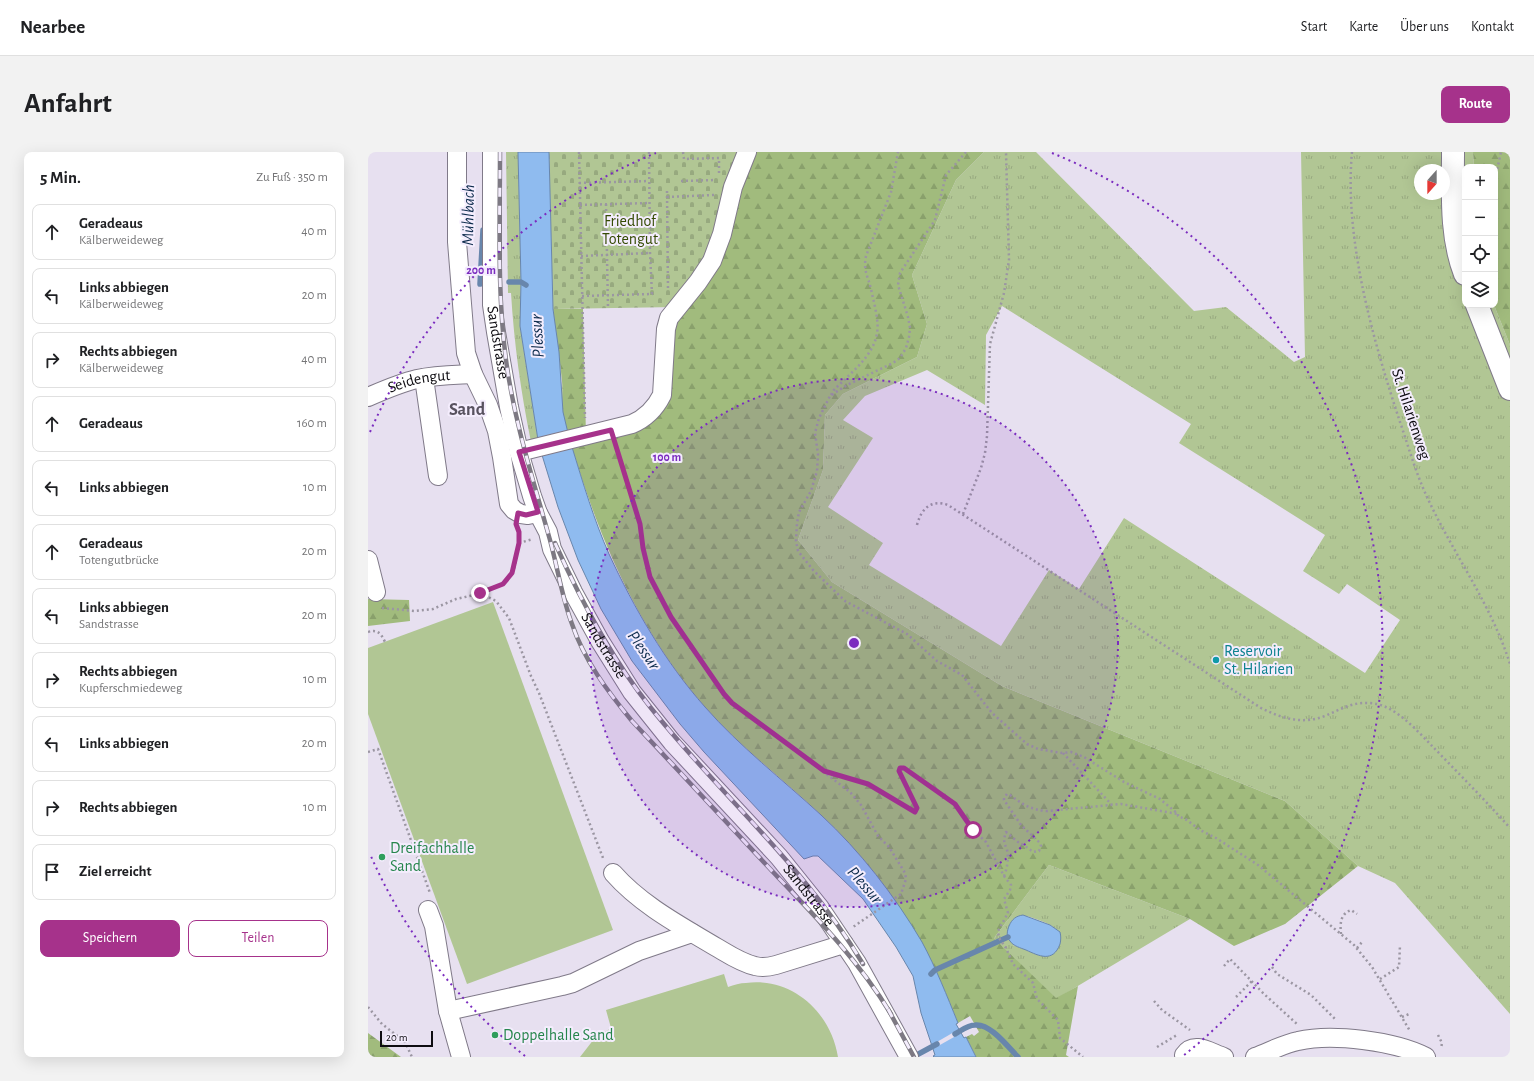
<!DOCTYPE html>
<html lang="de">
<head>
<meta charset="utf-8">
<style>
	:root { --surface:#fff; --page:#f2f2f2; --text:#202124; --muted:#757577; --line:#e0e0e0; --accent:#a6328b }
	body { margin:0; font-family:"Alegreya Sans",sans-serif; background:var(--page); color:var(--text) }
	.controls { position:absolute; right:12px; top:12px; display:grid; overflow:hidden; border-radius:8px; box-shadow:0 4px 16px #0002 }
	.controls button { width:36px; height:36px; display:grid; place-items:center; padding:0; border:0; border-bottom:1px solid var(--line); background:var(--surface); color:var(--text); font:20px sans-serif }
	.compass { position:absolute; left:1046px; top:12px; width:36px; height:36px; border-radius:50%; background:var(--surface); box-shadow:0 4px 16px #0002; rotate:201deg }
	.scale { position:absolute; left:12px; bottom:10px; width:53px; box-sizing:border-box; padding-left:4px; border:2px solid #0e0c11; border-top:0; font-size:11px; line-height:14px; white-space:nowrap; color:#0e0c11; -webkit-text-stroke:3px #f4edfd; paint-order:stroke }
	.stop { position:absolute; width:12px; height:12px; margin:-9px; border:3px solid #a6328b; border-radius:50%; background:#fff }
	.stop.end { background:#a6328b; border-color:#fff; box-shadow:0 1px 4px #0008 }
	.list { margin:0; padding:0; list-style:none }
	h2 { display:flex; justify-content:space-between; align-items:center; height:52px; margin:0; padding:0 16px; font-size:17px }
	h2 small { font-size:13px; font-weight:400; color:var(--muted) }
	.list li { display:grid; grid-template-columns:26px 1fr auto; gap:12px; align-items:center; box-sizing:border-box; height:56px; margin:0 8px 8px; padding:0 8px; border:1px solid var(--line); border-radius:8px }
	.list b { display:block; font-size:15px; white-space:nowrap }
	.list p { margin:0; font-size:13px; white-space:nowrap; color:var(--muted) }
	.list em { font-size:13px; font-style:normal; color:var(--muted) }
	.actions { display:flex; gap:8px; padding:12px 16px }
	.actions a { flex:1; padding:9px 0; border:1px solid var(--accent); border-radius:8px; text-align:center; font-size:14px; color:var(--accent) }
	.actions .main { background:var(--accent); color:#fff }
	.icon { flex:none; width:22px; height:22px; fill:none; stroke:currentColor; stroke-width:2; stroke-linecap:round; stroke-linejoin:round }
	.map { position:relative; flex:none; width:1142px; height:905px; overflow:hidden; border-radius:8px }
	header { display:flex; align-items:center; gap:24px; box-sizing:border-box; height:56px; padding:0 20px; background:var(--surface); border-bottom:1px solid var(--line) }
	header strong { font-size:19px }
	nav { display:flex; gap:22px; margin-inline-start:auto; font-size:14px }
	.intro { display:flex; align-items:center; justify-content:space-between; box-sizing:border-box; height:96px; padding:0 24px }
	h1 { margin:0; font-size:28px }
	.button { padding:10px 18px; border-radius:8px; background:var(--accent); color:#fff; font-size:14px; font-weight:700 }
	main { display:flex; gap:24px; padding:0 24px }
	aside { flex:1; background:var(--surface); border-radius:8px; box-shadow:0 4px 16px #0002 }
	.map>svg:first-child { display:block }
</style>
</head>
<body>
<header>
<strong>Nearbee</strong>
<nav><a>Start</a><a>Karte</a><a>Über uns</a><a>Kontakt</a></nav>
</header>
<div class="intro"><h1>Anfahrt</h1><a class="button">Route</a></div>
<main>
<aside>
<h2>5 Min.<small>Zu Fuß · 350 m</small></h2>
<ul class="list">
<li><svg class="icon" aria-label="ahead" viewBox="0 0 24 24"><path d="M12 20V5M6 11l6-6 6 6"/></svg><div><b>Geradeaus</b><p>Kälberweideweg</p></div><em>40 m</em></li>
<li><svg class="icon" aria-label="left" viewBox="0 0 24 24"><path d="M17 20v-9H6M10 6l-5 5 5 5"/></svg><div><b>Links abbiegen</b><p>Kälberweideweg</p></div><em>20 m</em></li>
<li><svg class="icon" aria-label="right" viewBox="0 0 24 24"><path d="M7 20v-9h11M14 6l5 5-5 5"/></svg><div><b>Rechts abbiegen</b><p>Kälberweideweg</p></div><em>40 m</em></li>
<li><svg class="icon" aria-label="ahead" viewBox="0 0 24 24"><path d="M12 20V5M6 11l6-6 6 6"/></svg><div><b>Geradeaus</b></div><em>160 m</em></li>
<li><svg class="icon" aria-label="left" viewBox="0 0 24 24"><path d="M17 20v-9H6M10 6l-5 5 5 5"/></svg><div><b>Links abbiegen</b></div><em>10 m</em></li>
<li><svg class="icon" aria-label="ahead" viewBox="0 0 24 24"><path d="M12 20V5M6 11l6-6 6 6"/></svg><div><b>Geradeaus</b><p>Totengutbrücke</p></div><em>20 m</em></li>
<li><svg class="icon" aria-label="left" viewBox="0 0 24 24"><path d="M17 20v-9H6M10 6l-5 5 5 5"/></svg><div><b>Links abbiegen</b><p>Sandstrasse</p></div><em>20 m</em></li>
<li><svg class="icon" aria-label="right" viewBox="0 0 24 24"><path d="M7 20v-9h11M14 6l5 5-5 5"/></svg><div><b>Rechts abbiegen</b><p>Kupferschmiedeweg</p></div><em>10 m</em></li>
<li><svg class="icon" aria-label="left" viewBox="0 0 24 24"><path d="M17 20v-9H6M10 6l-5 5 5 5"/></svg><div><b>Links abbiegen</b></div><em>20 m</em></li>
<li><svg class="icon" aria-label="right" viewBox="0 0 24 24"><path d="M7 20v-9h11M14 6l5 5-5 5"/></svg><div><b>Rechts abbiegen</b></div><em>10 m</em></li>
<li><svg class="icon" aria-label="arrive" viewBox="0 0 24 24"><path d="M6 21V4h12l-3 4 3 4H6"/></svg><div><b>Ziel erreicht</b></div></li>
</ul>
<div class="actions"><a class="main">Speichern</a><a>Teilen</a></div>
</aside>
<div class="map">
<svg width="1142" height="905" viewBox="0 0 1142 905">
	<defs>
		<pattern id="grass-tufts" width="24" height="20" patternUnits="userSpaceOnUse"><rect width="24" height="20" fill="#b1c694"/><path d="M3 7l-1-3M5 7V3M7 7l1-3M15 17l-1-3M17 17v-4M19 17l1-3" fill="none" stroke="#97a97f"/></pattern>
		<pattern id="forest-firs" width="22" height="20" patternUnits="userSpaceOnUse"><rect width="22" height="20" fill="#a1bb7d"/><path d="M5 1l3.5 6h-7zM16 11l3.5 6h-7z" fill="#89a06b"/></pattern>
		<pattern id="cemetery-stones" width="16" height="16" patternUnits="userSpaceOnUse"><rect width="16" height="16" fill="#b1c694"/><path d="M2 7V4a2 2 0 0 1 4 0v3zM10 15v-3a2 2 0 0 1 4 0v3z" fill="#97a97f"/></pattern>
	</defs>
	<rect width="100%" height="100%" fill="#e7e0f0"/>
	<g fill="url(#grass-tufts)" fill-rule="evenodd">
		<path d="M138 0H150L153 130 152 174 170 288 163 290C153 241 146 191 143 141H140Z"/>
		<path d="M616 0H668L826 159 858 155 926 210 937 205 933 0H1105L1106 15H1097V153H1126L1142 193V862L1027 731 990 714 917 649 634 534 464 430 430 388 455 318 457 263 475 242 549 205 559 172 544 123 588 28ZM1052 18H1076V42H1052ZM634 154 823 272 811 291 957 383 935 419 971 442 979 432 1032 468 997 521 756 366 711 437 681 418 633 494 501 413 515 391 460 355 505 286 475 268 497 244 559 218 617 253 618 183Z"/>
		<path d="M681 713 822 767 688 847 626 786ZM659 764C670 768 688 772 693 784L676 804 645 793Z"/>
	</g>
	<g fill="url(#forest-firs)">
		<path d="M381 0H616L588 28 544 123 559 172 549 205 475 242 457 263 455 318 430 388 464 430 634 534 917 649 990 714 917 772 866 794 822 767 681 713 626 786 688 846 710 834 698 903 701 905H608L598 885 604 882 606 884 611 880 602 864 590 871C579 844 568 816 553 790 527 744 492 700 454 664 415 627 372 595 336 554 278 487 240 407 213 324 207 304 199 284 195 263 193 252 195 240 194 229 192 205 187 181 185 157H215L218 284 285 257 298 177Z"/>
		<path d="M1105 0H1142V193L1126 153 1127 15H1106Z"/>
		<path d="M0 447 41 448 42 469 0 474Z"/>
		<path d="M0 881 33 905H0Z"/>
	</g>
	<path fill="url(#cemetery-stones)" d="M181 0H381L354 82 309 155 185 157Z"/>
	<g fill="#b1c694">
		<path d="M125 450 245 778 99 832 0 562V496Z"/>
		<path d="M356 822 360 835C366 833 372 831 378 831 425 825 463 861 470 905H212L226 887 243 876 238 858Z"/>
	</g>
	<g fill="#8fbbef" stroke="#6886ac">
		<path d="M150 0H181L185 157 191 200 195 260 200 281 170 288 152 174 153 130Z"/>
		<path d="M204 295C215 331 226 368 241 402 266 456 297 510 337 555 372 595 414 627 453 663 492 699 527 744 554 790 568 816 579 844 590 871L588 872 596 886 598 885 608 905H566L565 904 567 903 553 861 545 824 528 795 495 747 450 704H445L436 707 336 600 312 572 264 509 233 457 210 408 190 355 174 303Z"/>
		<path d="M655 763 682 773 692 780C693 784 693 788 692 792 685 811 671 804 658 798 653 796 645 794 642 789 638 785 639 779 641 774 644 767 648 764 655 763Z"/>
	</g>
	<path fill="#e7e0f0" d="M593 876 595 880 563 898 562 894Z"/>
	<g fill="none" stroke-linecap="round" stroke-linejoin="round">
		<g stroke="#6886ac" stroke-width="5.5">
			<path d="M141 130H153L158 133"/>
			<path d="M112 132 115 78"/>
			<path d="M563 822 567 818 640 785"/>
			<path d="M587 882C594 878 600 873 607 873 622 871 640 895 650 905"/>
			<path d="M545 905 569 892"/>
		</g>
		<g stroke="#807a89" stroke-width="20">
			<g id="minor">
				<path d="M89 0V90L98 201 105 222 120 253 129 279 134 305 141 352 146 358 153 362 160 363 170 361"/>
				<path id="s1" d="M124 0V153L128 180 141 255 151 300 164 344 170 361 180 380 184 397 205 440 232 489 264 540 304 590 411 705 452 756 489 811 541 905"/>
				<path d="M56 226 70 324"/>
				<path id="s2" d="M0 245C16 238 32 231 49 227 68 223 86 223 105 222"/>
				<path d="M151 300 264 272C278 266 287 257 294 243L298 177 301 166 330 130 344 109 354 82 365 35 379 0"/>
				<path d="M0 408 8 440"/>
				<path d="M245 721C273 753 313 774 348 795 360 802 373 811 387 814 394 816 401 815 408 813L476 792"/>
				<path d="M60 758 66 774 80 859"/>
				<path d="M816 903C826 888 843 901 856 905"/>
				<path d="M93 905 80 859 194 834 205 831 271 799 324 781"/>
				<path d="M887 905C901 900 915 892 930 889 964 881 1027 889 1058 905"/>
			</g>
		</g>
		<g stroke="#807a89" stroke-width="24">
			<g id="major">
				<path d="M1085 0C1085 40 1082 84 1097 122"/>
				<path d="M1109 153 1142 237"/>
			</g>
		</g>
		<g stroke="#9b96a2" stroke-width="2.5" stroke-dasharray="2 3" stroke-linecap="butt">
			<path d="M211 0 217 266"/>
			<path d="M315 0 316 7 351 6V21"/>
			<path d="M598 0 578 23 567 68 532 121 530 133 540 165 542 176 541 185 538 196 532 206 525 211 479 233 462 244 451 266 447 281 450 302 449 319 443 339 431 360 429 371 428 389 430 399 445 418 477 449 539 482 569 509 594 523 624 561 659 592 670 597 694 601 703 600 716 605 756 630 792 647 810 662V664L819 668 832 678 848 686 890 713 986 793 1004 815 1042 879"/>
			<path d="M984 0C976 87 1005 188 1032 270 1041 296 1048 322 1060 347 1086 403 1123 452 1142 512"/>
			<path d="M1127 27 1133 0"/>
			<path d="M313 29 348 28"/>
			<path d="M211 31 281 29"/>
			<path d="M299 39 300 139"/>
			<path d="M299 45 346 43"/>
			<path d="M238 52 240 157"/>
			<path d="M212 53 282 51"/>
			<path d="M213 104 282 101"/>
			<path d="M1127 139 1129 146"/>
			<path d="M214 144 284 142 282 101 281 0"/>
			<path d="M463 243 466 238C485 218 514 199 509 167 508 157 505 147 503 137 500 124 495 119 498 104L523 40 530 0"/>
			<path d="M248 294 272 372 278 414 286 435 303 465 356 542 365 551 482 640 493 653 510 684 521 695 537 721 538 727 533 742 485 775"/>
			<path d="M595 362 613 316 617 301 619 284 622 192 636 141 641 108 638 0"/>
			<path d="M549 373C553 357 563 347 580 353L893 556C913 566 934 573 957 564 971 558 984 550 1000 551 1007 551 1014 553 1020 556 1039 566 1054 584 1068 598 1093 624 1118 649 1142 676"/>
			<path d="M151 391 165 387"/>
			<path d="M112 441 128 449 141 466 163 524 171 541 235 706"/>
			<path d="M14 456 47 459 65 457 88 447 106 443 135 432 140 427 146 417 151 393V379"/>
			<path d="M0 480C9 477 13 481 17 490"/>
			<path d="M0 600 10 597 62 741"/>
			<path d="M695 601 744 653"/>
			<path d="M455 619 501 632 547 660 549 656 531 619 533 615 536 616 587 652 605 678 618 690 636 724C639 717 641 706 639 698 636 690 635 689 638 680L650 690 657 694 665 700 671 699 673 694 672 691 653 673 636 648V646L639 642 642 643C654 652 663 658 679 659L753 652 810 662"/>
			<path d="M636 724 643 733 642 738 636 747 640 761 630 779 631 786 638 796 645 812 665 831 669 847 690 868 692 886 715 905"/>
			<path d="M973 782C972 772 972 762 983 758L989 762"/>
			<path d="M989 796 994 790"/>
			<path d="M856 814 862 807 896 842 929 872"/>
			<path d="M904 815 909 822 943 843 968 868"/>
			<path d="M1012 827 1031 815 1032 793"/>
			<path d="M868 845 884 829"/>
			<path d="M786 849 794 858 822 878"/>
			<path d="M0 855 14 872 37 890 44 905"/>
			<path d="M1034 865 1041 862"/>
			<path d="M1070 883 1074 891 1073 897"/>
			<path d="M789 895 809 883"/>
		</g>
		<use href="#minor" stroke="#fff" stroke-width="18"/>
		<use href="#major" stroke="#fff" stroke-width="22"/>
		<g stroke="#7d7983" stroke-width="4.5">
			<g id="rail">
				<path d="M132 0C132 69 129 140 138 208 146 268 164 324 180 381 189 411 193 443 204 472 216 508 240 540 264 569 311 619 358 670 405 720 449 766 490 808 523 862"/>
				<path d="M187 391C213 449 243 506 283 556 353 644 437 714 495 812"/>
				<path d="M520 857 546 905"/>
			</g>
		</g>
		<use href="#rail" stroke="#f4edfd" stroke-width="3" stroke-dasharray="9" stroke-linecap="butt"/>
	</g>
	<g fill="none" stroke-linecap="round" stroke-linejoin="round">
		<path stroke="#a6328b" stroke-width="5" d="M112 441 135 432 144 421 151 391V380L148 372 150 361 158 363 170 360 151 300 243 278 272 372 275 396 282 425 303 465 356 542 364 551 456 619 500 632 547 660 549 656 531 619 532 616H536L587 652 605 678"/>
	</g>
	<circle cx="486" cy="491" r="264" fill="#7b2cbf" fill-opacity=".12"/>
	<g fill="none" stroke="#7b2cbf" stroke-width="2" stroke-dasharray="2 4">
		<circle cx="486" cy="491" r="264"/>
		<path d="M157 904A528 528 0 0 1 2 702M2 280A528 528 0 0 1 288 1M684 1A528 528 0 0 1 815 904"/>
	</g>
	<circle fill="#0f9aa8" stroke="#f4edfd" stroke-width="1.5" cx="848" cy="508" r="4"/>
	<g fill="#2e9e5b" stroke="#f4edfd" stroke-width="1.5">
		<circle cx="14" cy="705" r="4"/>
		<circle cx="127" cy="883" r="4"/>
	</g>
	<g text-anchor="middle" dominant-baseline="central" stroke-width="4" stroke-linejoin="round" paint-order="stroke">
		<g font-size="16" fill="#354b04" stroke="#f4edfd">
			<text x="262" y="69">Friedhof<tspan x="262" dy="18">Totengut</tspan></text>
		</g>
		<g font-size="16" fill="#0e0c11" stroke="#f4edfd">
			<text stroke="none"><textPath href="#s1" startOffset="191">Sandstrasse</textPath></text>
			<text stroke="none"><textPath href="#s2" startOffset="54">Seidengut</textPath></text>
			<text transform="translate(1043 262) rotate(72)">St. Hilarienweg</text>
			<text stroke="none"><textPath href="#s1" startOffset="515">Sandstrasse</textPath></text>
			<text stroke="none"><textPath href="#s1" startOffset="839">Sandstrasse</textPath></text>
		</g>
		<g font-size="16" fill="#0d838f" stroke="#f4edfd" text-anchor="start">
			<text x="856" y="499">Reservoir<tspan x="856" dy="18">St. Hilarien</tspan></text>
		</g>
		<g font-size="16" fill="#27864d" stroke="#f4edfd" text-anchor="start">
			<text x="22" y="696">Dreifachhalle<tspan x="22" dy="18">Sand</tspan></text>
			<text x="135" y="883">Doppelhalle Sand</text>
		</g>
		<g font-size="17" font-style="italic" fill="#0b2a4b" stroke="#f4edfd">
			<text transform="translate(100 63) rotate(-89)">Mühlbach</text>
			<text transform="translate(169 184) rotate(-93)">Plessur</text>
			<text transform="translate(276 498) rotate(55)">Plessur</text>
			<text transform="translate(497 733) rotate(49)">Plessur</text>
		</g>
		<g font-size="18" font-weight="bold" fill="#58525f" stroke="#f4edfd">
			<text x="99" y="258">Sand</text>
		</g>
	</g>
	<circle cx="486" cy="491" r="6" fill="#7b2cbf" stroke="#f4edfd" stroke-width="2"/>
	<g font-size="12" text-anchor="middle" font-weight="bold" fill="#7b2cbf" stroke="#f4edfd" stroke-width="4" stroke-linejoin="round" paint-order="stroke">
		<text x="113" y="122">200 m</text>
		<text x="299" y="309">100 m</text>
	</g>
</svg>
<div class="controls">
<button>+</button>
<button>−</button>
<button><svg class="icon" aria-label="locate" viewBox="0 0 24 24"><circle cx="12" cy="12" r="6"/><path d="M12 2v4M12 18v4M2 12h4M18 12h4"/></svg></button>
<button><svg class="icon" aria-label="layers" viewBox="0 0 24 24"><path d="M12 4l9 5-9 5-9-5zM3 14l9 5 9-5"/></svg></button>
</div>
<svg class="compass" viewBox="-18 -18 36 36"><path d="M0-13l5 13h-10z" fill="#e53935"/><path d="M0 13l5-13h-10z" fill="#757577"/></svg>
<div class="scale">20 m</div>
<div class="stop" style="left:605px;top:678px"></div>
<div class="stop end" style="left:112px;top:441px"></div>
</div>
</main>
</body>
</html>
